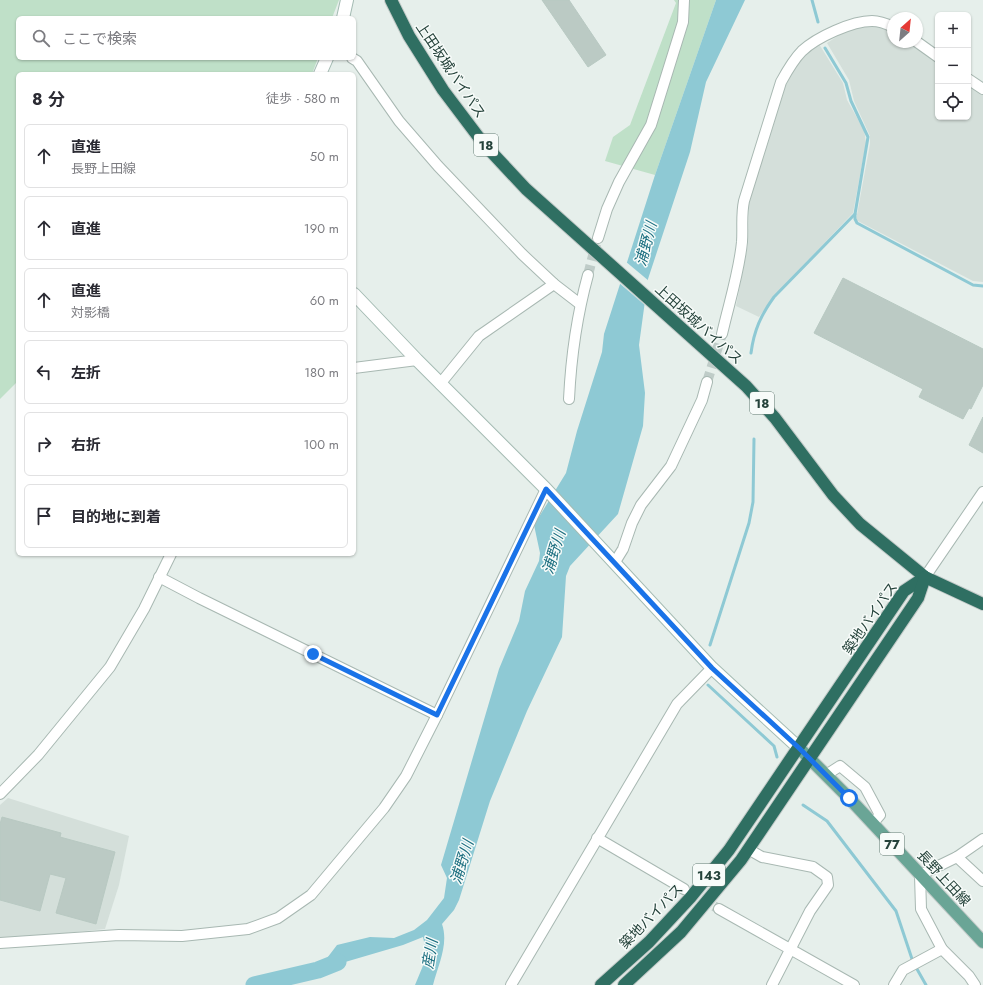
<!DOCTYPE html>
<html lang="ja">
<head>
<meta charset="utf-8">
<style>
	:root { --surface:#fff; --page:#f2f2f3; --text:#2b2b33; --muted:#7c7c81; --line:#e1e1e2 }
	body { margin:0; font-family:Jost,"Noto Sans JP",sans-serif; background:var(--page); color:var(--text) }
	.controls { position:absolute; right:12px; top:12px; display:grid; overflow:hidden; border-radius:6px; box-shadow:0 1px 3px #0004 }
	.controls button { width:36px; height:36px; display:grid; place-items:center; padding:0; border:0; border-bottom:1px solid var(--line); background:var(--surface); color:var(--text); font:20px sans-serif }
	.compass { position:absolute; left:887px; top:12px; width:36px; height:36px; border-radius:50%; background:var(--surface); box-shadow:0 1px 3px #0004; rotate:27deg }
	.stop { position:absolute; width:12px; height:12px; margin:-9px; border:3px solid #1a73e8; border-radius:50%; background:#fff }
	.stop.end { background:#1a73e8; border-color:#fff; box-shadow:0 1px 4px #0008 }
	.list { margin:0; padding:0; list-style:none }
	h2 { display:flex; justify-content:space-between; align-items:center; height:52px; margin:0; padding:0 16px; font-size:17px }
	h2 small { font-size:13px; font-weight:400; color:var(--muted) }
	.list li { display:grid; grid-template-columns:26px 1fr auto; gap:12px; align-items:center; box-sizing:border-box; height:64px; margin:0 8px 8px; padding:0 8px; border:1px solid var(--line); border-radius:6px }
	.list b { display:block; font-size:15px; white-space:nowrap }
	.list p { margin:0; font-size:13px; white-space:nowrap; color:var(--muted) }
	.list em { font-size:13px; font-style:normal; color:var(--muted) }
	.icon { flex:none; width:22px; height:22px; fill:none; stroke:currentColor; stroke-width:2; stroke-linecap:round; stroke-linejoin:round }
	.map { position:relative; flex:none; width:983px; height:985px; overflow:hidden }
	.search { position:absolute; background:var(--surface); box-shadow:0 1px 3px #0004; left:16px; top:16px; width:340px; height:44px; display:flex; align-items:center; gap:10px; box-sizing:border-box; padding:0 14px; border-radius:6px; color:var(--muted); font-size:15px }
	.panel { position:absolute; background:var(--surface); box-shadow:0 1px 3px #0004; left:16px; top:72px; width:340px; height:484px; border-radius:6px }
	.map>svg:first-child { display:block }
</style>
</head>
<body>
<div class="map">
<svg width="983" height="985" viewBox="0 0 983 985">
	<rect width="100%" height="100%" fill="#e6efeb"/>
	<g fill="#d4dfda">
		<path d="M873 24 893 31V42H910L938 62V117H968V83L983 93V282L973 281 856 220 870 144V136L854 101 849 80 827 43 852 27Z"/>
		<path d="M819 44 843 83 847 100 864 130 865 136 866 143 853 213 774 296 759 317 736 306 748 244 749 203 789 75 805 53Z"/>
		<path d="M8 798 129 836 119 885 105 929 0 940V805Z"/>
	</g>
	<g fill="#bfe0c8">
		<path d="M0 0H339L332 18H18V58H318L312 74H18V381L0 399Z"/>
		<path d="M674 0H716L655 175 605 161 613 137 630 125 676 3Z"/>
	</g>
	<path fill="#8ec9d4" d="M716 0H745L706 82 690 152 648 279 639 345 645 393 643 426 618 514 570 566 566 576 562 637 527 711 490 801 459 900 454 910 442 924C449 944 438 965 433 985H415L427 956 423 937 403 945 318 970 337 945 370 937 394 938 414 930 427 920 444 898 447 878 441 865 499 669 519 621 525 591 539 561 540 553 534 525 566 473 577 431 602 352 604 334 655 175Z"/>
	<path fill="#e6efeb" d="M625 261 649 281 646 306 618 282Z"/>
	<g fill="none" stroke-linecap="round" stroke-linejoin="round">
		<g stroke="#8ec9d4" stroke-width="3">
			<path d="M812 0 818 22"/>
			<path d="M855 214V219L857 223 973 285 983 286"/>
			<path d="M751 353C754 330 761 315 774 297L855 214 868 137 851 101 846 83 825 48"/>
			<path d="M710 645 749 523 753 502 754 439"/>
			<path d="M708 685 774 746 777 757"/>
			<path d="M803 805 827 821 896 911 913 962 926 985"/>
		</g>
		<path stroke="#8ec9d4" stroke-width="17" d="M254 985 318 970 338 962"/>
	</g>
	<g fill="#bbcac4" stroke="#b8c9c2">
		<path d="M542 0H569L606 55 588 67Z"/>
		<path d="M843 278 983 349V385L971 409 969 408 963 419 919 397 923 389 814 333Z"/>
		<path d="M983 417V453L969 445Z"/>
		<path d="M2 817 61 833 60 837 115 852 96 924 56 913 66 878 50 874 40 911 0 900V824Z"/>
	</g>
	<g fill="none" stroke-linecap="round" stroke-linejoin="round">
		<g stroke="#bfccc8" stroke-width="10" stroke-dasharray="10 5" stroke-linecap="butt">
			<path d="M588 275 596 244"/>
			<path d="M707 382 722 334"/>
			<path d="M688 891 719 909"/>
		</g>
		<g stroke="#a8b8b2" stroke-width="12">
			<g id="street">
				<path d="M917 42 938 57"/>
				<path d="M352 58 357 61 399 121 438 166 522 254 554 284 580 304"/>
				<path d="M968 79 983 89"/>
				<path d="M598 238 607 209 619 182 651 125 683 22 684 0"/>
				<path d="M722 334C729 303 739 273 742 242 743 228 741 215 744 201L781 82C787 71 793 60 802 51 817 37 852 21 872 21 880 21 887 24 893 27"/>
				<path d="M354 368 417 360"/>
				<path d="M440 384 479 336 554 284"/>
				<path d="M569 399C571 358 577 315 588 275"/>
				<path d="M615 562 623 549 632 523 641 505 671 466 702 400 707 382"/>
				<path d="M159 577 199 598 437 715"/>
				<path d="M925 577 983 492"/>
				<path d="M826 775 840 766 865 787 880 815 873 823"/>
				<path d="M0 794 38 755 110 667 144 609 171 554"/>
				<path d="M597 838 684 889"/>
				<path d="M748 849 762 857 813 867 827 877 828 885 810 911 772 985"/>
				<path d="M957 857 983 881"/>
				<path d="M719 909 854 985"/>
				<path d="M0 943 119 935 182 936 248 929 278 918 311 895 384 808 406 776 437 715 546 489"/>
				<path d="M511 985 677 704 712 668"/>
				<path d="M894 985 903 970 942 949"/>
				<path d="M975 985 969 976 942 949 921 909 920 875 957 857 983 839"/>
			</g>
		</g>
		<g stroke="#a4bbb3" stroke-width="14">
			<g id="secondary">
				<path d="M343 18 347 0"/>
				<path d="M320 74 327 58"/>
				<path d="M354 294 417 360 546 489 712 668 799 748"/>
			</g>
		</g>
		<g stroke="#c2cac8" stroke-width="14">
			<path id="primary" d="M799 748 849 798 983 942"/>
		</g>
		<g stroke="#c2cac8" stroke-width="14">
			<g id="highway">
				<path d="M391 0 409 36 443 90 483 143 526 189 746 386 775 418 833 495 860 524 925 577 983 604"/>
				<path d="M601 985 649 942 690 898 729 850 904 591 925 577"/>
				<path d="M624 985 681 932 741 860 918 598 925 577"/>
			</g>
		</g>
		<use href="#street" stroke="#fff" stroke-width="10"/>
		<use href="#secondary" stroke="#fff" stroke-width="12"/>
		<use href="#primary" stroke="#6aa596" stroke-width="12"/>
		<use href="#highway" stroke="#2f6f62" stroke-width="12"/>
	</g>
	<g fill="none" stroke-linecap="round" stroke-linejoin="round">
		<path stroke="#1a73e8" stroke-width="5" d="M313 654 437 715 546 489 712 668 799 748 849 798"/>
	</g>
	<g text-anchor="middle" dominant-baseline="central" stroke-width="3" stroke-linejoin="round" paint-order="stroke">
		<g fill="#f7fbf9" stroke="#637a73" stroke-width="1">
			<rect x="474" y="134" width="24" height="22" rx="3"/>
			<rect x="750" y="392" width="24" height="22" rx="3"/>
			<rect x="880" y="833" width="24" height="22" rx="3"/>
			<rect x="693" y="864" width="32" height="22" rx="3"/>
		</g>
		<g font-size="13" font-weight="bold" fill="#24423a">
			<text x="486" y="145">18</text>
			<text x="762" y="403">18</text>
			<text x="892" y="844">77</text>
			<text x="709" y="875">143</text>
		</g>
		<g font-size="14" fill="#24423a" stroke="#f7fbf9">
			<text transform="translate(451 70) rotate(56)">上田坂城バイパス</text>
			<text transform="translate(699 324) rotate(42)">上田坂城バイパス</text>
			<text transform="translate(870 618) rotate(-55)">築地バイパス</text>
			<text transform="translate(944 878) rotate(47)">長野上田線</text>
			<text transform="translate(651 916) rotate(-46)">築地バイパス</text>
		</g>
		<g font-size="15" font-style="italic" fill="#1c6f80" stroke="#f7fbf9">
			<text transform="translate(646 244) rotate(-75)">浦野川</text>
			<text transform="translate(554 552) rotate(-73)">浦野川</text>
			<text transform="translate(462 862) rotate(-73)">浦野川</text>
			<text transform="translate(430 954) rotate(-81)">産川</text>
		</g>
	</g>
</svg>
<div class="controls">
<button>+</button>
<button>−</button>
<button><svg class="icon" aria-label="locate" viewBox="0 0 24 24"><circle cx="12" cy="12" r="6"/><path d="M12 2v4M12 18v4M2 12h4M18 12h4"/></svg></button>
</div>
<svg class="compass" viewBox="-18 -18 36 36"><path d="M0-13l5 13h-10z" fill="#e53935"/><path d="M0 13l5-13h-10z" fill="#7c7c81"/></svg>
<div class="stop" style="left:849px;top:798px"></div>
<div class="stop end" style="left:313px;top:654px"></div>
<div class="search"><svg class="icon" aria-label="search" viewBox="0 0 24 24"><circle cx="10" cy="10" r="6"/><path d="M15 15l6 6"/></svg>ここで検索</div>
<section class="panel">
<h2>8 分<small>徒歩 · 580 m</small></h2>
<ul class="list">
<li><svg class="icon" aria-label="ahead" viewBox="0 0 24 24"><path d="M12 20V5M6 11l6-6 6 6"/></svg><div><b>直進</b><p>長野上田線</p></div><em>50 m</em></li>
<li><svg class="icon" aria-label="ahead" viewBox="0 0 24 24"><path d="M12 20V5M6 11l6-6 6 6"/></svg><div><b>直進</b></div><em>190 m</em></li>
<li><svg class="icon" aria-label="ahead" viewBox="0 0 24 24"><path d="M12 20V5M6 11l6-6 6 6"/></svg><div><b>直進</b><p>対影橋</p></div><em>60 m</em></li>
<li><svg class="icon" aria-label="left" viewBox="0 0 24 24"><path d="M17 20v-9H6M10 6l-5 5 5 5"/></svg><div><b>左折</b></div><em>180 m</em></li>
<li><svg class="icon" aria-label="right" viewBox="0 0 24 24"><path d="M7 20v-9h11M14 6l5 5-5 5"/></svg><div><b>右折</b></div><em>100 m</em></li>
<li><svg class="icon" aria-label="arrive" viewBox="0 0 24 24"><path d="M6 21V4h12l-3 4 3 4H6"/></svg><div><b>目的地に到着</b></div></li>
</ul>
</section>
</div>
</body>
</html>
